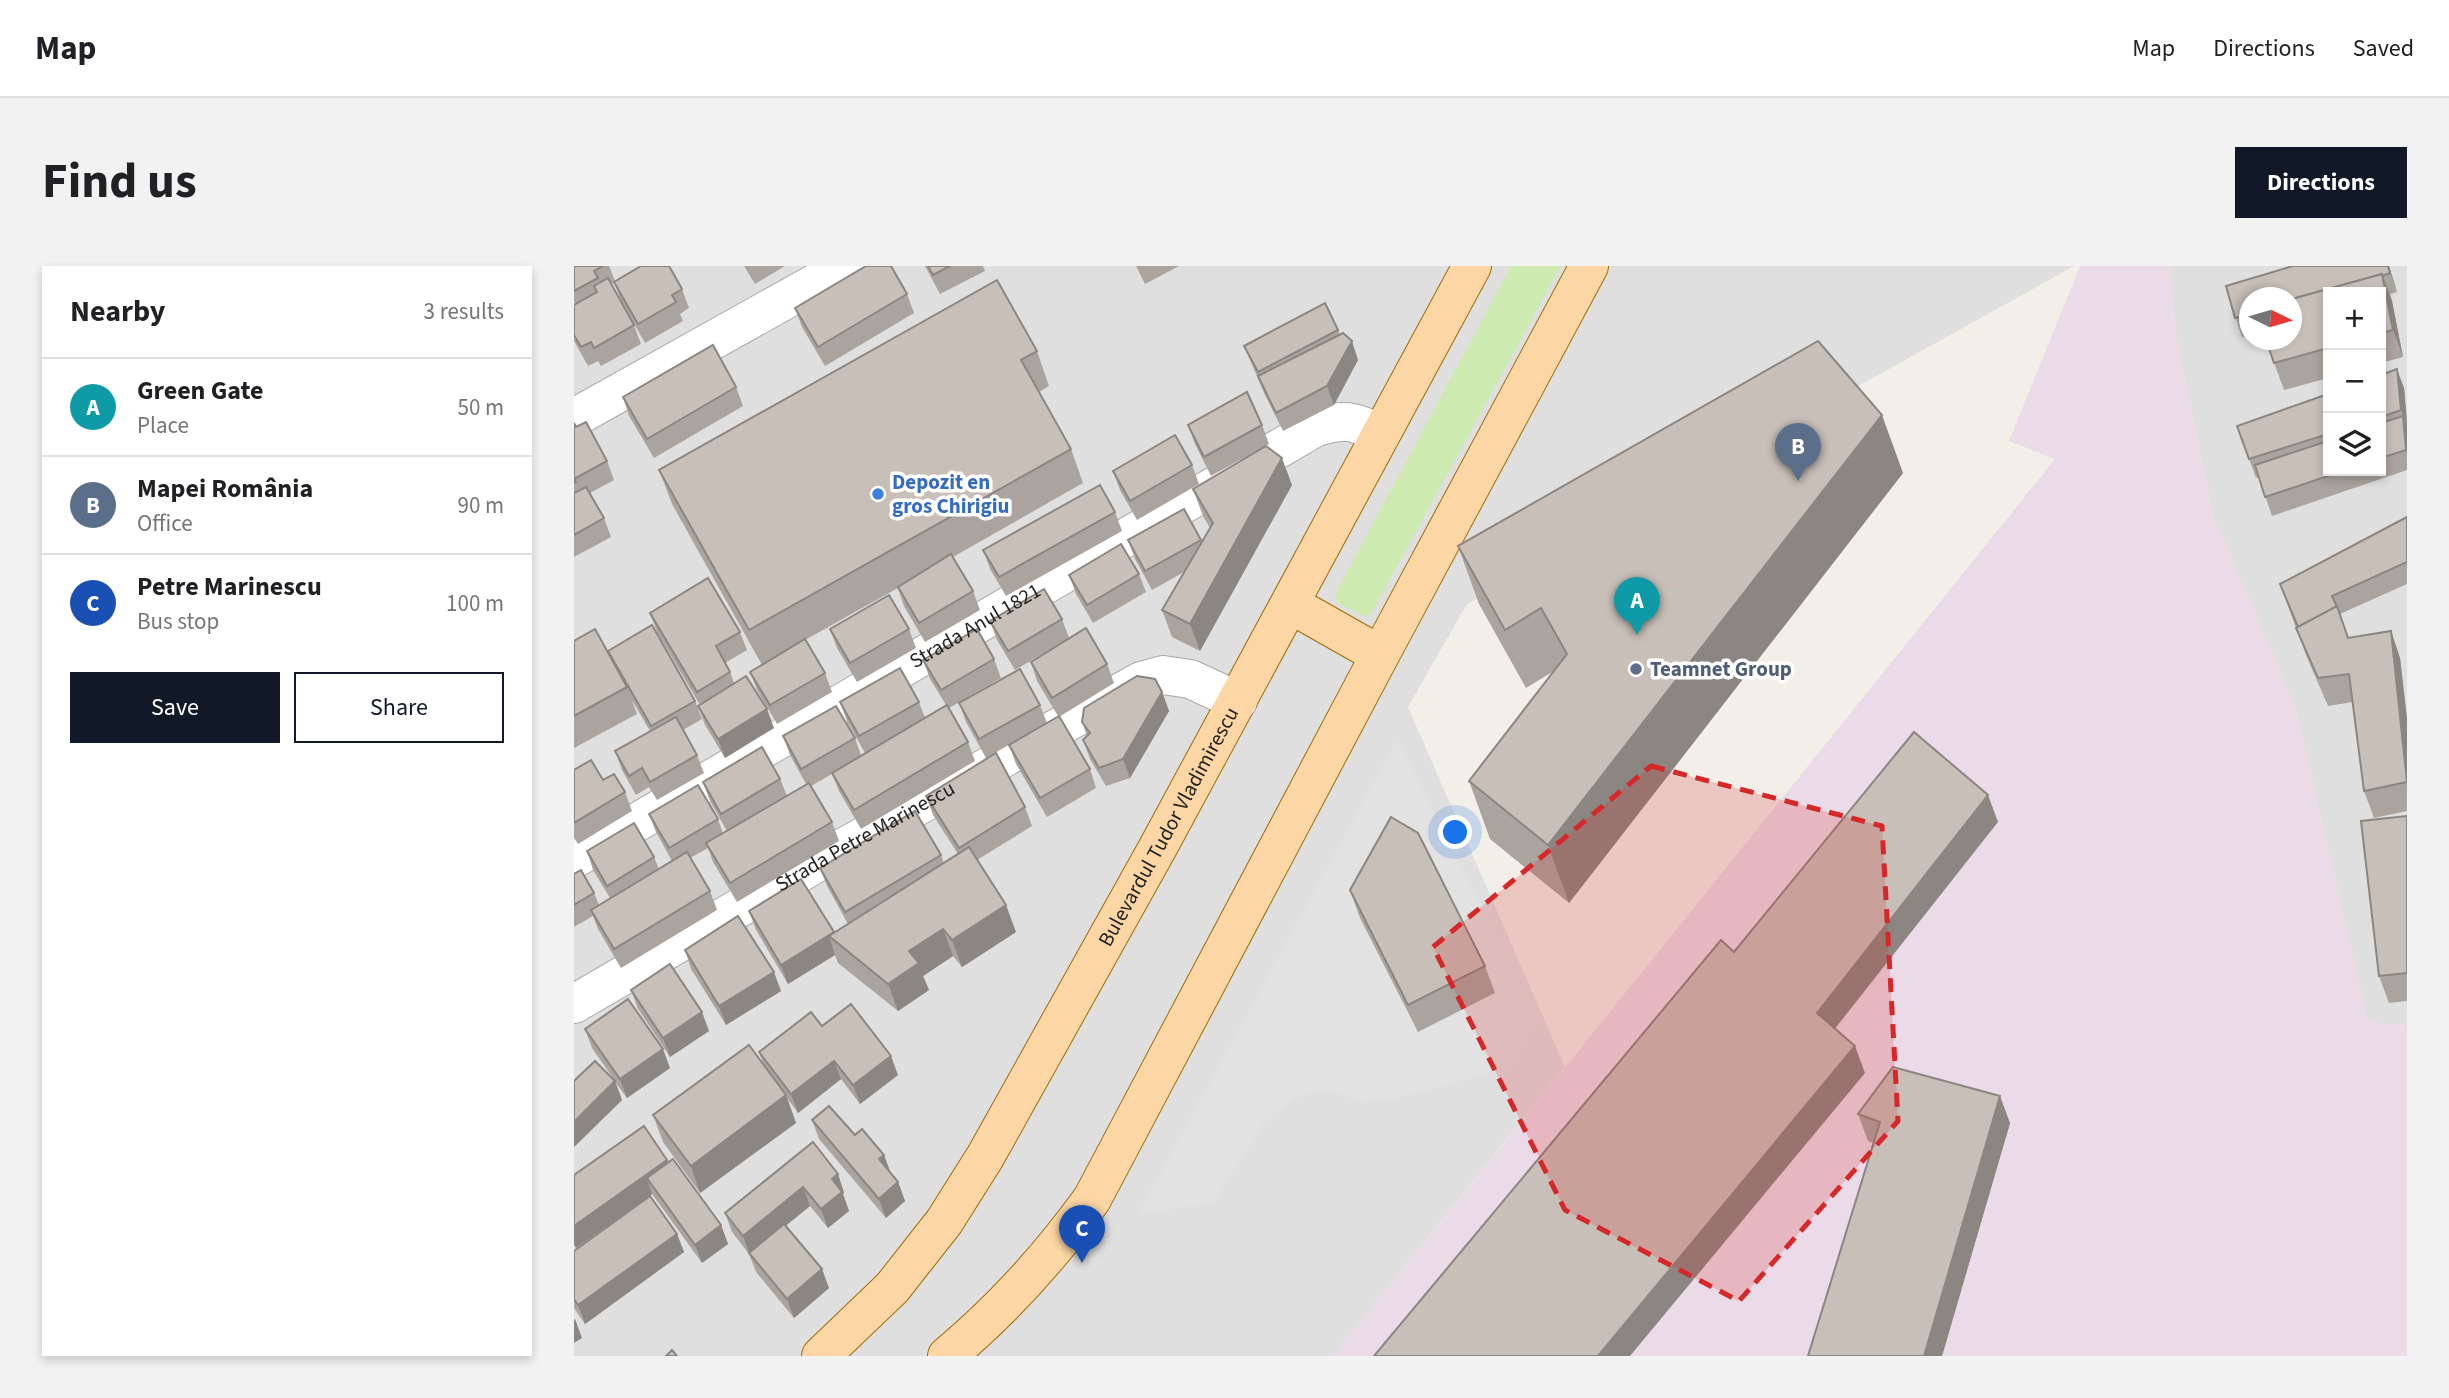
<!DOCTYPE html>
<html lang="en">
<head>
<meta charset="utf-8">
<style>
	:root { --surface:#fff; --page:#f2f2f2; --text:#202124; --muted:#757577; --line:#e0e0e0; --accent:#111827 }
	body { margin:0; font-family:"Source Sans 3",sans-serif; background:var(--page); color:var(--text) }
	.controls { position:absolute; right:21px; top:21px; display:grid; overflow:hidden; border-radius:0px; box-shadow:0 4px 10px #0003 }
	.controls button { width:63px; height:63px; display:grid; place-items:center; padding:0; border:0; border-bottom:2px solid var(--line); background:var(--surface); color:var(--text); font:35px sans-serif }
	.compass { position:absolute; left:1665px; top:21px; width:63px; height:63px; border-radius:50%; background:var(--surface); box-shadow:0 4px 10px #0003; rotate:95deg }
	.you { position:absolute; left:882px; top:567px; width:24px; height:24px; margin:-18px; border:5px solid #fff; border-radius:50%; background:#1a73e8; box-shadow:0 0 0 10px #1a73e833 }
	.badge { display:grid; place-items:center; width:46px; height:46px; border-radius:50%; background:var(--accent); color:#fff; font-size:23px; font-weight:700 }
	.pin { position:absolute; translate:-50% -58px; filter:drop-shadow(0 2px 4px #0008) }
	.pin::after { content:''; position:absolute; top:37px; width:24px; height:21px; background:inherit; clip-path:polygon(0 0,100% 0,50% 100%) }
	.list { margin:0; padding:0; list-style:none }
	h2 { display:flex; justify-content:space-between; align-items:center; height:91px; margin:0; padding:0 28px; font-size:30px }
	h2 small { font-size:23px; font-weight:400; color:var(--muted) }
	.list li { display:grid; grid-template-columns:46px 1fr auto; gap:21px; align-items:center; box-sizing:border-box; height:98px; padding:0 28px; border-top:2px solid var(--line) }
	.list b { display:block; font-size:26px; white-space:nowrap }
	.list p { margin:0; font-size:23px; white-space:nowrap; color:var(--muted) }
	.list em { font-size:23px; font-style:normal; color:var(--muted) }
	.actions { display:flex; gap:14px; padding:21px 28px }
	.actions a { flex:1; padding:16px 0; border:2px solid var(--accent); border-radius:0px; text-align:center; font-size:24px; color:var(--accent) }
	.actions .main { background:var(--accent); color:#fff }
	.icon { flex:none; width:38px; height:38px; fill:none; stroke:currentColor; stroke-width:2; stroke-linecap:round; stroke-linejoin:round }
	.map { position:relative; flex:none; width:1833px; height:1090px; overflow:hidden; border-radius:0px }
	header { display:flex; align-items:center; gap:42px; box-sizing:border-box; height:98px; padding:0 35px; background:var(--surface); border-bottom:2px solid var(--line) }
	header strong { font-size:33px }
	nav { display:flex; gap:38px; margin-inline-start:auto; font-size:24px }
	.intro { display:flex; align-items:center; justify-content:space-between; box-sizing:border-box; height:168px; padding:0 42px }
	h1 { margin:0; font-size:49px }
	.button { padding:18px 32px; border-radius:0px; background:var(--accent); color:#fff; font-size:24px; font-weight:700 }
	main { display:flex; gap:42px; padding:0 42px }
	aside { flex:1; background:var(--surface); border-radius:0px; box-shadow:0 4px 10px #0003 }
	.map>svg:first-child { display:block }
</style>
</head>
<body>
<header>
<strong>Map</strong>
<nav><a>Map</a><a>Directions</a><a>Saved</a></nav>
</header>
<div class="intro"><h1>Find us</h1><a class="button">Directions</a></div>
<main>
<aside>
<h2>Nearby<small>3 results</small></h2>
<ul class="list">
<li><span class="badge" style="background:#0f9aa8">A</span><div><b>Green Gate</b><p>Place</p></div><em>50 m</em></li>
<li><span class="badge" style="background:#5c6f8a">B</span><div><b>Mapei România</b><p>Office</p></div><em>90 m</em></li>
<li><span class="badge" style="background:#1a4fb4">C</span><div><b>Petre Marinescu</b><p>Bus stop</p></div><em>100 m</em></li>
</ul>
<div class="actions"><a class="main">Save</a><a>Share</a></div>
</aside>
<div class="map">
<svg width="1833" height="1090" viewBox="0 0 1833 1090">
	<rect width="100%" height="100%" fill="#f2efe9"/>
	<g fill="#e0dfdf" fill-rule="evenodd">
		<path d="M0 0H1500L893 338 834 441 991 801 759 1090H0Z"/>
		<path d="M1595 0H1833V759L1808 758 1793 754 1721 442 1639 251 1602 72ZM1754 26H1807V205H1754ZM1675 32H1717V74H1675Z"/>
	</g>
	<path fill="#ebdbe8" d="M1506 0H1595L1602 72 1639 251 1721 442 1793 753 1808 758 1833 759V1090H759L1481 193 1435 175Z"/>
	<path fill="#cdebb0" d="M937 0H987L796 350 788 349 764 337 761 328Z"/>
	<path fill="#e2e2e2" d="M824 473 960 749 937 800 883 816 816 833 790 835 752 823 719 833 688 859 640 936 565 947Z"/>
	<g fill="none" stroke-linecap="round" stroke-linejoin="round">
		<g stroke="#a9a9a9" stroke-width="40">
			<g id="minor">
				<path d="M0 152 272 0"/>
				<path id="s1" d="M0 593 742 161C772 152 779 155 807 168"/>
				<path id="s2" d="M0 738 258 588 567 415 589 409 616 413 664 435"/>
			</g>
		</g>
		<g stroke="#a06b00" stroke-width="40">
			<g id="major">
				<path d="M716 338 806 389"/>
				<path id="s3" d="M247 1090 318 1022 370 956 411 891 583 583 898 0"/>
				<path d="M373 1090C428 1044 476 991 518 933L806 389 1015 0"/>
			</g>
		</g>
		<use href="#minor" stroke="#fff" stroke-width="38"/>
		<use href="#major" stroke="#fcd6a4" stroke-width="38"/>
	</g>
	<g fill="#aba49e">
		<path d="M0 0H35L41 15 108 23 115 42 106 48 109 55 71 77 47 35 40 16 37 18 60 59 67 78 27 100 24 95 14 100 0 75V39L1 38 0 35Z"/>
		<path d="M170 0H211L181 18Z"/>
		<path d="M351 0H409L411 5 366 28Z"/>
		<path d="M562 0H605L571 18Z"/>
		<path d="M1719 0H1815L1823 26 1816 28 1818 35 1829 91 1807 97V26H1754V112L1710 124 1692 74H1718V32H1676V69L1668 71 1652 20Z"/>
		<path d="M333 28 340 47 251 100 228 61 221 42Z"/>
		<path d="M764 64 766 69 784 94 760 139 709 165 691 129 670 80Z"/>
		<path d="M463 85 475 120 465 126 497 183 509 217 379 291 399 325 406 344 351 376 330 340 324 322 231 374 251 407 258 426 203 458 183 424 176 406 188 399 98 238 85 204Z"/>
		<path d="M1807 109 1830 122 1833 152V204L1698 250 1685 211 1682 212 1663 160 1754 128V205H1807Z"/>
		<path d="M162 121 169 140 80 192 55 150 49 131Z"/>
		<path d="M0 157 2 161 33 195 40 214 16 227 30 252 37 271 0 291Z"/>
		<path d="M614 159H688L695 178 637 210 621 178Z"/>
		<path d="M618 199 625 218 563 254 546 224 539 205Z"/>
		<path d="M1329 207 995 637 916 573 895 515 980 405 952 422 905 338 884 280Z"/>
		<path d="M718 219 626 385 598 371 588 344 610 306 578 324 561 293 554 274 610 243 628 276 636 262 629 250 619 223Z"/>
		<path d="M541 246 548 265 432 330 416 303 409 284Z"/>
		<path d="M1833 251V318L1766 348 1775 372 1817 365 1826 392 1833 453V545L1800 552 1790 525 1779 436 1754 440 1732 389 1706 318Z"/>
		<path d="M565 308 572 326 519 357 502 328 495 309Z"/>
		<path d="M76 347 166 366 173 384 151 397 156 406 160 417 200 462 151 492 131 459 124 440 126 439 83 366Z"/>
		<path d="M488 353 495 372 441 404 423 374 416 355Z"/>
		<path d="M256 363H335L342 382 283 416 263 382Z"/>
		<path d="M0 375 34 386 121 435 128 453 109 464 123 489 130 507 83 534 75 521 62 529 48 504 41 485 76 465 58 434 63 448 0 482Z"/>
		<path d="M420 393 427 412 375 442 394 476 401 495 287 563 265 525 258 508 237 520 258 556 265 575 163 636 139 596 134 582 116 592 136 625 143 644 47 702 24 663 19 650 0 661V608L20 627 25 639 36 632 19 604 13 585 80 591 85 603 98 595 82 566 75 548 144 553 149 568 153 565 136 535 129 516 206 513 213 530 232 518 216 489 209 470 281 472 287 489 291 487 273 455 266 436H345L351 452 372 439 356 413 349 394Z"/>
		<path d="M457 396 533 398 540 417 485 451 516 503 522 522 473 551 442 498 435 479 452 469 412 492 392 456 385 437 466 439 473 457 484 450 463 415Z"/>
		<path d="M588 426 595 445 556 512 532 520 516 493 509 474 513 470 508 456Z"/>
		<path d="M0 504 29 514 51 526 58 545 4 578 0 572Z"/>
		<path d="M352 530 451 541 458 560 403 594 442 666 388 701 379 690 349 710 355 724 324 745 264 697 261 689 214 718 182 664 175 645 260 667 274 658 253 620 246 602 367 589 370 597 384 588 359 549Z"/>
		<path d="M1833 550V735L1815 737 1805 710Z"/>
		<path d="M776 624 911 700 921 727 844 766 786 652Z"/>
		<path d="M111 684 207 725 152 759 117 703Z"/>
		<path d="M57 724 135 765 96 791 64 743Z"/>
		<path d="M248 760 324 809 286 838 267 813 224 847 213 832 222 857 126 927 89 876 79 849 190 800 185 786Z"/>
		<path d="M11 763 96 802 53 832 41 816 48 834 0 881V815H41L18 782Z"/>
		<path d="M1284 848 1436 857 1368 1090H1234L1299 877 1294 875Z"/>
		<path d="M238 854 281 869 310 889 317 908 324 916 331 935 312 952 245 873Z"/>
		<path d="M93 894 147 959 154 978 128 997 78 928 76 930 103 968 110 986 11 1058 0 1042V985L63 939 2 982 0 979V909Z"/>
		<path d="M264 908 270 927 269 928 275 945 254 962 236 940 211 960 255 1022 220 1052 182 1006 175 988 158 966 151 947Z"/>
	</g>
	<g fill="#8b8681">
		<path d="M1814 0H1815L1823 26 1816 7Z"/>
		<path d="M1808 8 1818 35 1829 91 1819 64Z"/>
		<path d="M778 75 784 94 760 139 753 120Z"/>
		<path d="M1823 103 1830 122 1833 160 1827 144Z"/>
		<path d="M1308 149 1329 207 995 637 974 579Z"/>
		<path d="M1829 150 1833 161V187L1832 184Z"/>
		<path d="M708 192 718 219 626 385 616 358Z"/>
		<path d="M1817 365 1826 392 1833 453V516Z"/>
		<path d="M588 426 595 445 556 512 549 493Z"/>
		<path d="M193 443 200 462 151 492 144 473Z"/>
		<path d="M1414 529 1424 556 1252 774 1243 747Z"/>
		<path d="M432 639 442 666 388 701 378 674Z"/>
		<path d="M369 663 379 690 349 710 355 724 324 745 314 718 335 685Z"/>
		<path d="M255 670 261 689 214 718 207 699Z"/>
		<path d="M200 706 207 725 152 759 145 740Z"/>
		<path d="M128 746 135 765 96 791 89 772Z"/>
		<path d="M1281 780 1291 807 1056 1090H1024Z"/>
		<path d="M89 783 96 802 53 832 46 813Z"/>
		<path d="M317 790 324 809 286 838 279 819Z"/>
		<path d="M260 795 267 813 224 847 217 828Z"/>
		<path d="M41 815 48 834 0 881V856Z"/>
		<path d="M212 829 222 857 126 927 117 900Z"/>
		<path d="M1426 830 1436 857 1368 1090H1350Z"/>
		<path d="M310 889 317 908 305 893Z"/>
		<path d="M93 894 100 913 73 912 78 928 2 982 0 977V960Z"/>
		<path d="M264 908 270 927 269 928 275 945 254 962 247 943 258 913Z"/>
		<path d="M324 916 331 935 312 952 305 933Z"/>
		<path d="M229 921 236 940 176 989 169 970Z"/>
		<path d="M147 959 154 978 128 997 121 979Z"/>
		<path d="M103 968 110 986 11 1058 4 1039Z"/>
		<path d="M248 1003 255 1022 220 1052 213 1033Z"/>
		<path d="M1 1053 8 1072 0 1077V1054Z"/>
	</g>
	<g fill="#c7bfb8" stroke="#8b8681" stroke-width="2">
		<path d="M0 0H29L20 5 24 12 0 25Z"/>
		<path d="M67 0H95L108 23 98 29 102 36 64 58 40 16Z"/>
		<path d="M292 0H317L333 28 244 81 221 42Z"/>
		<path d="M354 0H376L359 9Z"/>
		<path d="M1719 0H1814L1816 7 1808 10V8L1718 33V32H1676V48L1661 52 1652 20Z"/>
		<path d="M1808 8 1819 64 1807 67V26H1754V82L1700 97 1692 74H1718V33Z"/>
		<path d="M34 12 60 59 20 82 17 76 7 81 0 69V39L23 26 20 20Z"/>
		<path d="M423 14 463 85 447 94 497 183 175 364 85 204Z"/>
		<path d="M751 37 764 64 684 106 670 80Z"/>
		<path d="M769 67 778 75 753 120 702 147 684 110Z"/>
		<path d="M1244 75 1308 149 974 579 895 515 993 388 967 342 931 364 884 280Z"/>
		<path d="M139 79 162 121 73 173 49 131Z"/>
		<path d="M1823 103 1827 144 1807 151V109Z"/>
		<path d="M673 126 688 159 630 191 614 159Z"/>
		<path d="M1754 128V168L1675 193 1663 160Z"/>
		<path d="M1829 150 1832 184 1807 192V157Z"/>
		<path d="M12 156 33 195 0 213 2 216 0 217V157L2 161Z"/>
		<path d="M601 169 618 199 556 235 539 205Z"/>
		<path d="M1754 175V205H1769L1691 231 1681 199Z"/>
		<path d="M692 180 708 192 616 358 588 344 639 257 619 223Z"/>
		<path d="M526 219 541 246 425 311 409 284Z"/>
		<path d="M12 221 30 252 0 269V227Z"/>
		<path d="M610 243 627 274 571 305 554 274Z"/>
		<path d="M1833 251V296L1758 330 1763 341 1724 361 1706 318Z"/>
		<path d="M547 278 565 308 513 339 495 309Z"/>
		<path d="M377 288 399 325 345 357 324 321Z"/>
		<path d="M134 312 166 366 142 380 156 406 123 426 76 347Z"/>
		<path d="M470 323 488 353 434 385 416 355Z"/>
		<path d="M315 329 335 363 276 397 256 363Z"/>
		<path d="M1763 340 1774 372 1817 365 1833 516 1790 525 1775 408 1744 412 1722 362Z"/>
		<path d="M78 359 121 435 77 460 34 385Z"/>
		<path d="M512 362 533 398 478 432 457 396Z"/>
		<path d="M21 363 53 421 0 450V375Z"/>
		<path d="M403 363 420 393 367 424 349 394Z"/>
		<path d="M231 373 251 407 196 439 176 406Z"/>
		<path d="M326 402 345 436 285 470 266 436Z"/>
		<path d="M446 403 466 439 405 473 385 437Z"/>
		<path d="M172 410 193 443 144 473 124 440Z"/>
		<path d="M563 410 581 413 588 426 549 493 525 502 509 474 516 467 508 456 510 442Z"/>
		<path d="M373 439 394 476 280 544 258 507Z"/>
		<path d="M262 440 281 472 227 503 209 470Z"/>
		<path d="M485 450 516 503 466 532 435 479Z"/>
		<path d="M102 451 123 489 76 516 68 502 55 510 41 485Z"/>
		<path d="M1340 466 1414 529 1243 747 1281 780 1024 1090H800L1147 674 1160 686Z"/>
		<path d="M188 481 206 513 147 548 129 516Z"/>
		<path d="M422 487 451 541 385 582 352 530Z"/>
		<path d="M17 494 29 514 40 508 51 526 0 557V504Z"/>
		<path d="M235 517 258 556 156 617 132 577Z"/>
		<path d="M124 519 144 553 95 582 75 548Z"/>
		<path d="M341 545 367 589 271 646 246 602Z"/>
		<path d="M1833 550V707L1805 710 1787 555Z"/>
		<path d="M817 551 844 567 911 700 834 739 776 624Z"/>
		<path d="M60 557 80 591 33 620 13 585Z"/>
		<path d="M395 581 432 639 378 674 369 663 335 685 345 697 314 718 255 670Z"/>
		<path d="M113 586 136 625 40 683 17 644Z"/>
		<path d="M7 604 20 627 0 639V608Z"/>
		<path d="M227 613 260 666 207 699 175 645Z"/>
		<path d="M164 650 200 706 145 740 111 684Z"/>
		<path d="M96 698 128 746 89 772 57 724Z"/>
		<path d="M54 733 89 783 46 813 11 763Z"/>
		<path d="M277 738 317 790 279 819 260 795 217 828 185 786 237 746 248 760Z"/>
		<path d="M175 779 212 829 117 900 79 849Z"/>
		<path d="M21 795 41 815 0 856V815Z"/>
		<path d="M1319 801 1426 830 1350 1090H1234L1306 856 1284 848Z"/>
		<path d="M255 840 281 869 288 863 310 889 305 893 324 916 305 933 238 854Z"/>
		<path d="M70 860 93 894 0 960V909Z"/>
		<path d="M239 876 264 908 258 913 268 926 247 943 229 921 169 970 151 947Z"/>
		<path d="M99 893 147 959 121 979 73 912Z"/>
		<path d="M76 930 103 968 4 1039 0 1033V985Z"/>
		<path d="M210 958 248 1003 213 1033 175 987Z"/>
		<path d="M98 1084 103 1090H92Z"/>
	</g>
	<path fill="#d62828" fill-opacity="0.2" stroke="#d62828" stroke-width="5" stroke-dasharray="14 9" stroke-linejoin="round" d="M1077 500 1308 560 1324 855 1165 1035 991 944 859 681Z"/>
	<circle fill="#3f7fe0" stroke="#fff" stroke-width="2.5" cx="304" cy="228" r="7"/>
	<circle fill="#5c6f8a" stroke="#fff" stroke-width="2.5" cx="1062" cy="403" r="7"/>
	<g text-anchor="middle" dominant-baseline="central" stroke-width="7" stroke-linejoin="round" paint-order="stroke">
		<g font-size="21" font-weight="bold" fill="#366cbe" stroke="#fff" text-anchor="start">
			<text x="318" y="216">Depozit en<tspan x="318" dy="24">gros Chirigiu</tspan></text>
		</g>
		<g font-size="21" fill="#222" stroke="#fff">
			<text stroke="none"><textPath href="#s1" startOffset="464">Strada Anul 1821</textPath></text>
			<text stroke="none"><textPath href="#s3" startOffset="637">Bulevardul Tudor Vladimirescu</textPath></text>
			<text stroke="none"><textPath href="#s2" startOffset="336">Strada Petre Marinescu</textPath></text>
		</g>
		<g font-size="21" font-weight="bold" fill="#4e5e75" stroke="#fff" text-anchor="start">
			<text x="1076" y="403">Teamnet Group</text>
		</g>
	</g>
</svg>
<div class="controls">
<button>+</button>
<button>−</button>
<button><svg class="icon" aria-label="layers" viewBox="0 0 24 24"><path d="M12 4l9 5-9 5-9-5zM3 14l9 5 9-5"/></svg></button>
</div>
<svg class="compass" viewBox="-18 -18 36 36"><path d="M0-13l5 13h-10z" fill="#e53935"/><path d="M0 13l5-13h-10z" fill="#757577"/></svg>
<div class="you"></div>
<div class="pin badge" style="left:1063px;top:369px;background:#0f9aa8">A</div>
<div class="pin badge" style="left:1224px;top:215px;background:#5c6f8a">B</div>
<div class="pin badge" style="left:508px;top:997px;background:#1a4fb4">C</div>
</div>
</main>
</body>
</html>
